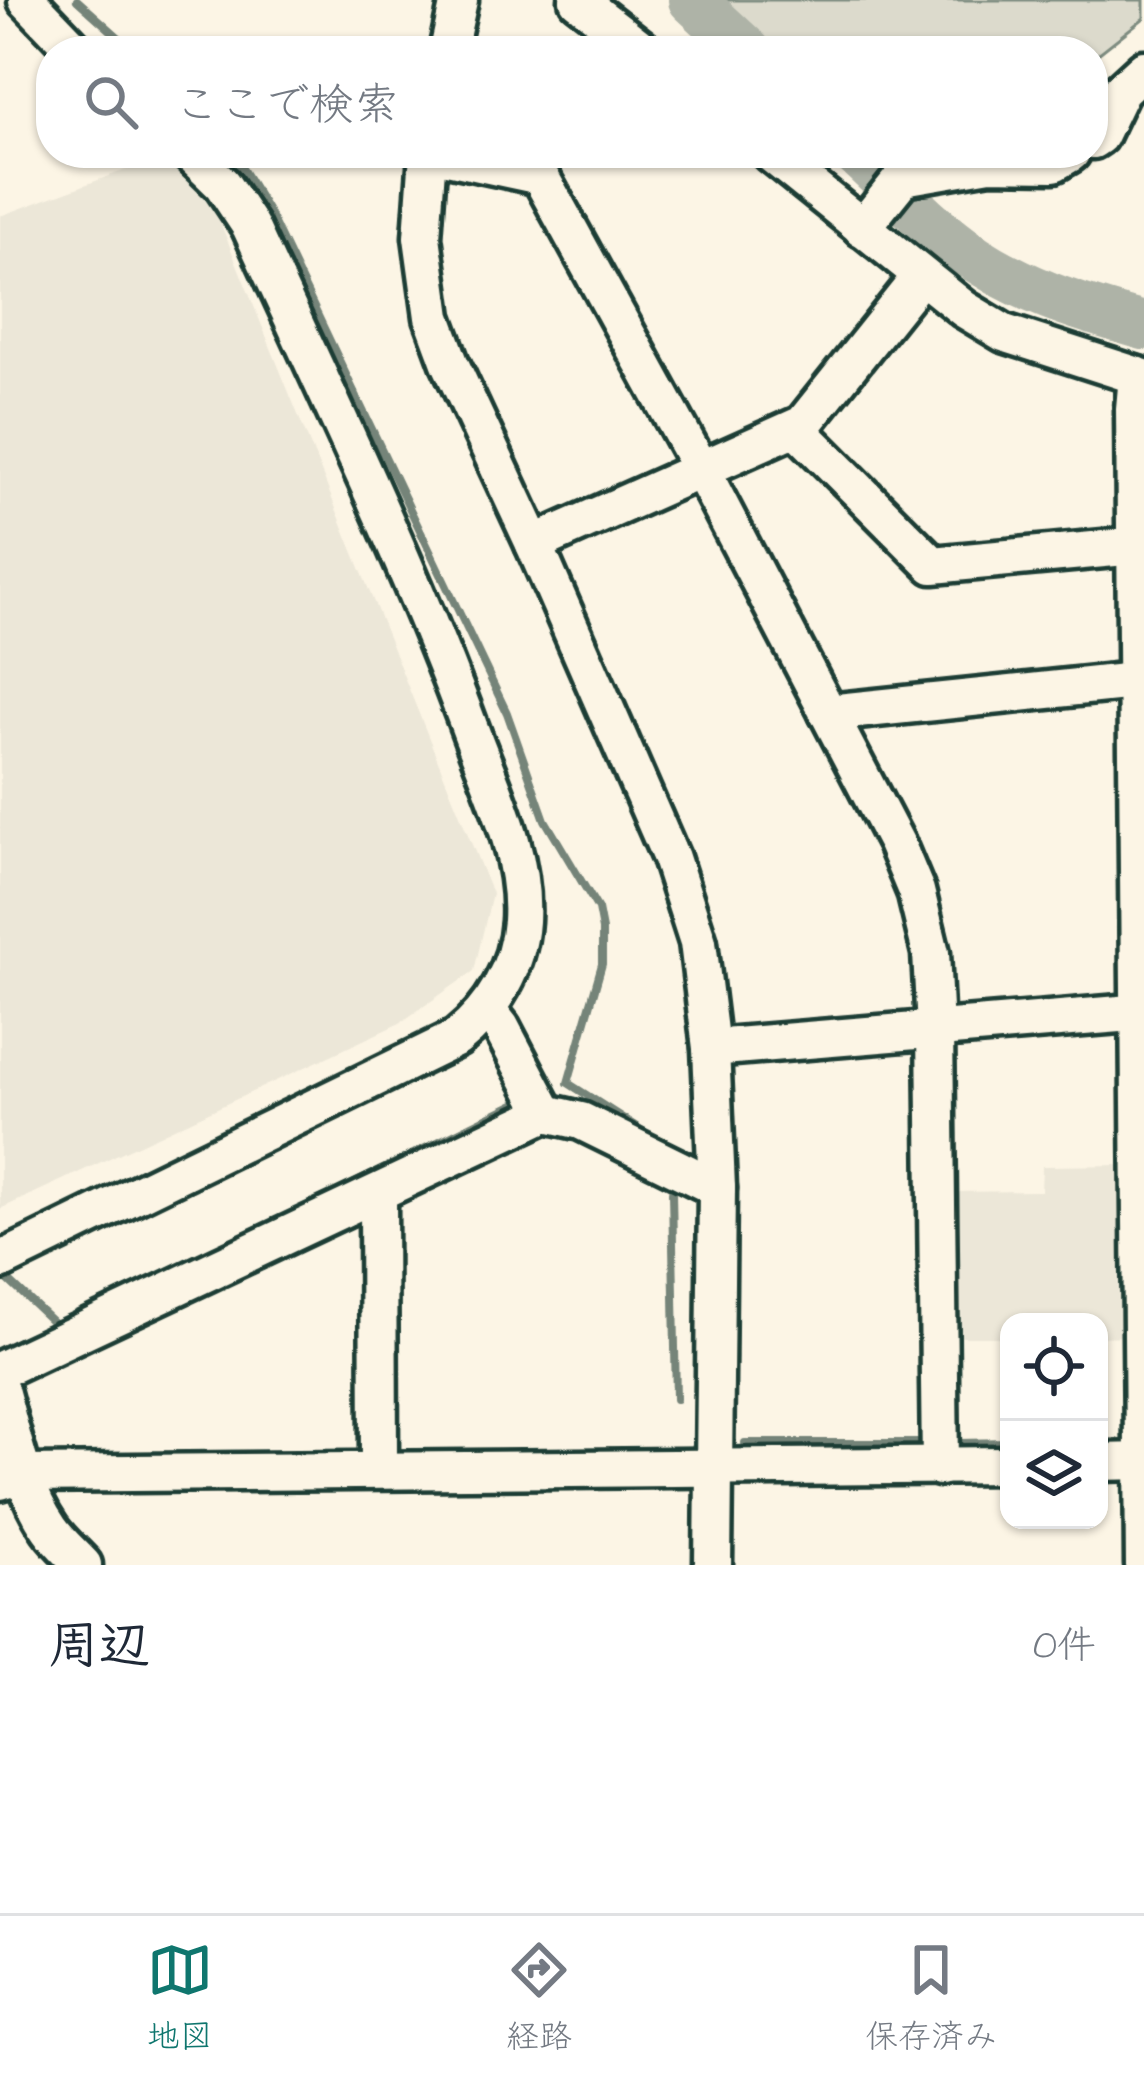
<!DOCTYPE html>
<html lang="ja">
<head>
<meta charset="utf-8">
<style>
	:root { --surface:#fff; --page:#f2f2f3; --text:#1f2937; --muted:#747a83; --line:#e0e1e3; --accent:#0f766e }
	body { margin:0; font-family:"Architects Daughter","Klee One",sans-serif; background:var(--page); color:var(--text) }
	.controls { position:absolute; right:36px; bottom:36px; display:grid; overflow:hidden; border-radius:24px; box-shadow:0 3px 9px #0004 }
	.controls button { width:108px; height:108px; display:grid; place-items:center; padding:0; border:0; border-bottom:3px solid var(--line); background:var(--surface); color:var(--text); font:60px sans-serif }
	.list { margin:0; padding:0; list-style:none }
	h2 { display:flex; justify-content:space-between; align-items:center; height:156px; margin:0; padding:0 48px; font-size:51px }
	h2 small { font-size:39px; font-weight:400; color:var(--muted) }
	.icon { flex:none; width:66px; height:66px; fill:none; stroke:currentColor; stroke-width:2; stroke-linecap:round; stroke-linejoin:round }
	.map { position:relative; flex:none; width:1144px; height:1565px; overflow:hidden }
	.search { position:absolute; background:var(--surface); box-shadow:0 3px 9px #0004; left:36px; right:36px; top:36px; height:132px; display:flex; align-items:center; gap:30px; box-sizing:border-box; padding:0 42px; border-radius:48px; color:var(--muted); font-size:45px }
	.sheet { height:348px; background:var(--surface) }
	nav { display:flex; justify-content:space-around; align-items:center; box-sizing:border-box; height:168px; border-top:3px solid var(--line); background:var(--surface); font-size:33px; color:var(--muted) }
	nav a { display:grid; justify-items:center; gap:6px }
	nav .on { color:var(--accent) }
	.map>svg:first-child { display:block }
</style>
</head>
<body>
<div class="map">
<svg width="1144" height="1565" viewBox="0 0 1144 1565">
	<rect width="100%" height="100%" fill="#fcf5e5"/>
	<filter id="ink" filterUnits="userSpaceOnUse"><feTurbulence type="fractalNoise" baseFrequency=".00833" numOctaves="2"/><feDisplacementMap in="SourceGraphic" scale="24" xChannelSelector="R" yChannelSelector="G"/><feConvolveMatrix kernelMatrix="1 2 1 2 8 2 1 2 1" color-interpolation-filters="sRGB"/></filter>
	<g filter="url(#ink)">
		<g fill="#ece7d8">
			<path d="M161 157 207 190 492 894 474 971 400 1023 0 1209V216Z"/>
			<path d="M1129 1165 1130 1336 1099 1337V1322H1009V1337H951L950 1192 1041 1191 1042 1166Z"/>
		</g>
		<path fill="#dcdacc" stroke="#7e8c80" stroke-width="3" d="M709 0H1144V18L1093 58V51H766Z"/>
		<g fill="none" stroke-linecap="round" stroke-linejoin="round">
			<g stroke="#758479" stroke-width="8">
				<path d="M77 0 134 51"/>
				<path d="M233 153 270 215 507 713 545 820 598 909 602 930V964L568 1083 654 1138"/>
				<path d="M342 1189 527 1098"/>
				<path d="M672 1192 676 1399"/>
				<path d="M6 1278 57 1326 63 1323"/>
				<path d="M1099 1442H1116"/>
				<path d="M745 1443H923"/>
				<path d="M959 1443 1009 1442"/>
			</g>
			<g stroke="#aeb3a7" stroke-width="48">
				<path d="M692 0 747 51"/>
				<path d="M856 153C891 185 924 221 962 249 1017 289 1079 308 1144 326"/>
			</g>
			<g stroke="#1f3d34" stroke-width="45">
				<g id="minor">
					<path d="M27 0 76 51"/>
					<path d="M578 0 644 51"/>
					<path d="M448 51 459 0"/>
					<path d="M1093 140 1099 136 1121 90 1144 69"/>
					<path d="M428 153 422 237 433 317 450 363 534 544 671 858 698 942 711 1048 717 1188 713 1565"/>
					<path d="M433 153 540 176 701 469 896 843 916 891 931 953 935 1028 940 1467"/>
					<path d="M770 153 964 309 1004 333 1144 378"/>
					<path d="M862 228 903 177 990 162 1054 163 1071 153"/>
					<path d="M1137 376 1134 409 1144 1565"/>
					<path d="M796 428 933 565 1136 546"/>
					<path d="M534 544 803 424 921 276"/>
					<path d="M828 713 1144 680"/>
					<path d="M487 1009 501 1027 546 1113"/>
					<path d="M711 1048 1144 1012"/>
					<path d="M378 1193 379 1468"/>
					<path d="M0 1261 457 1038C493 1009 518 967 521 921 525 857 495 795 473 737 409 562 327 395 250 226L222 184 190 153"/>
					<path d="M0 1370 546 1113 581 1121 717 1188"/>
					<path d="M0 1390C13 1436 22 1489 50 1529 59 1542 72 1553 83 1565"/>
					<path d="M1099 1462 1144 1461"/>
					<path d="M0 1481 23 1474 1009 1465"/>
				</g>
			</g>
			<use href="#minor" stroke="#fcf5e5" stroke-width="36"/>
		</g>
	</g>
</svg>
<div class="controls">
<button><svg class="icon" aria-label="locate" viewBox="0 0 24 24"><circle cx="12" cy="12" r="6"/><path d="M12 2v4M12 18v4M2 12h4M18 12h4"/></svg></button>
<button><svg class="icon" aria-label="layers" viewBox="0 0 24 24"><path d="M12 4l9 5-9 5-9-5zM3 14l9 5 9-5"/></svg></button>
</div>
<div class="search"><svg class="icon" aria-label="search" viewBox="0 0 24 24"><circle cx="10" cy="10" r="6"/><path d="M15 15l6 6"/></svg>ここで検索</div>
</div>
<section class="sheet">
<h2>周辺<small>0件</small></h2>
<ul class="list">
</ul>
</section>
<nav>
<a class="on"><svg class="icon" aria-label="map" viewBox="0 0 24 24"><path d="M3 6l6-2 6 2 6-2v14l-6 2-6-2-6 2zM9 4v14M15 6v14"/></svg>地図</a>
<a><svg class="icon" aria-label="directions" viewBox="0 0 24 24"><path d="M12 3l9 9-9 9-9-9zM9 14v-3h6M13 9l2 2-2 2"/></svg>経路</a>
<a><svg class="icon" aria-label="saved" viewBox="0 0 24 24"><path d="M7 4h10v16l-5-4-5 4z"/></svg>保存済み</a>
</nav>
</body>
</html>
